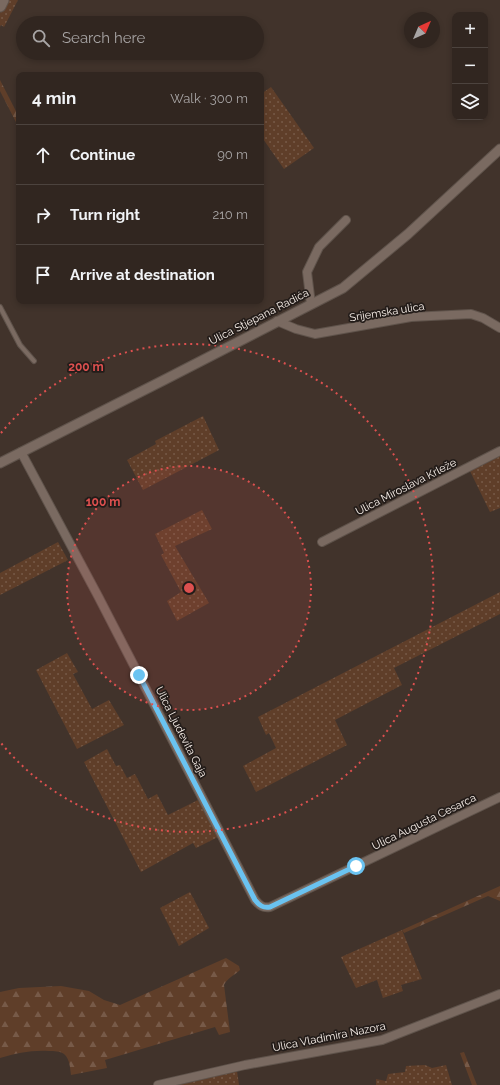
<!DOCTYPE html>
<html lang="en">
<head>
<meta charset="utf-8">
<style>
	:root { --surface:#312620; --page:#3d322d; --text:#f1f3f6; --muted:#a8a5a5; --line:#4c433e }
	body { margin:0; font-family:Raleway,sans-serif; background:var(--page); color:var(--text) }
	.controls { position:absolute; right:12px; top:12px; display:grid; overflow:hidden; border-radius:8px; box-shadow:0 2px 6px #0003 }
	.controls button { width:36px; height:36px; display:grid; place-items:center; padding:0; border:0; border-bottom:1px solid var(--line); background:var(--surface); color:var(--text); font:20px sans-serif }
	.compass { position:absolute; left:404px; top:12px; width:36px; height:36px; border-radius:50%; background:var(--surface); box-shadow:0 2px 6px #0003; rotate:44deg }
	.stop { position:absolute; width:12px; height:12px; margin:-9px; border:3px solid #6ac3f1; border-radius:50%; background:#fff }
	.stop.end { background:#6ac3f1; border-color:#fff; box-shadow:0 1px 4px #0008 }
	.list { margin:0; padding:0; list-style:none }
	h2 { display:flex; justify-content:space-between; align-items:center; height:52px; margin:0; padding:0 16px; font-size:17px }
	h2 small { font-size:13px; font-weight:400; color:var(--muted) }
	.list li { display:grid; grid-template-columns:26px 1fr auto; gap:12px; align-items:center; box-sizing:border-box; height:60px; padding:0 16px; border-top:1px solid var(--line) }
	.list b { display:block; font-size:15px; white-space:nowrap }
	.list em { font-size:13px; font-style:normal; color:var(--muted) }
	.icon { flex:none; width:22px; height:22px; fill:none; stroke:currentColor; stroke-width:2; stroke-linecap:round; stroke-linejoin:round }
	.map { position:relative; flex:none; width:500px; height:1085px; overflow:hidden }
	.search { position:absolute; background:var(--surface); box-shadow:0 2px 6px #0003; left:16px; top:16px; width:248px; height:44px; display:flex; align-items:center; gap:10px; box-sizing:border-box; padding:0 14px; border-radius:22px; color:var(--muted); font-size:15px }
	.panel { position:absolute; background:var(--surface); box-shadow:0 2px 6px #0003; left:16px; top:72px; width:248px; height:232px; border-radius:8px }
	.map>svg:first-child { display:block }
</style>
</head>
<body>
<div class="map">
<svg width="500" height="1085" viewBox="0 0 500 1085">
	<defs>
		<pattern id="grass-dots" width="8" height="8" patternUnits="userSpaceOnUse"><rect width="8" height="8" fill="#5f3e29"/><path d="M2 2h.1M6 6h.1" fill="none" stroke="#775a48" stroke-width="1.8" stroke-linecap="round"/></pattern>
		<pattern id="forest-firs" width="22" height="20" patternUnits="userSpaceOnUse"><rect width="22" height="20" fill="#5f3e29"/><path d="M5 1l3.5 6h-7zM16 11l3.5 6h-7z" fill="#775a48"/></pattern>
	</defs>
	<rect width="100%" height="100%" fill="#41332b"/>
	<g fill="url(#grass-dots)">
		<path d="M7 0H18L4 27 1 25 0 27V13Z"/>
		<path d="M271 87 314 148 284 169 261 136V94Z"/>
		<path d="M203 416 219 450 143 490 127 460 156 444 155 441Z"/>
		<path d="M500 453V508L490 512 469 469Z"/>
		<path d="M202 510 212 529 175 546 209 603 177 621 167 601 181 592 161 555 164 553 155 534Z"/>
		<path d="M58 542 68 560 0 595V573Z"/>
		<path d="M500 592V614L394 668 402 685 335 720 347 745 256 792 243 766 276 748 269 733 266 735 258 717Z"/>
		<path d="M67 653 78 672 73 674 92 709 109 700 124 725 77 749 36 670Z"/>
		<path d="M107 749 116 766 120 765 127 778 135 774 148 799 157 794 168 815 198 800 218 837 196 848 193 843 141 872 84 762Z"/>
		<path d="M190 892 209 928 179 946 160 908Z"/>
		<path d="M402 930 422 979 401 985 403 991 383 998 377 980 356 988 341 957Z"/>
		<path d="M425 1065 432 1068 446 1065 452 1085H376V1079L386 1081 388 1074 405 1072 406 1066Z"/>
		<path d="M237 1071 239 1085H171Z"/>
	</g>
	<g fill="url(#forest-firs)">
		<path d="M0 80 19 117V128L0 91Z"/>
		<path d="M500 886V901L488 896 404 933 402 930Z"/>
		<path d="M226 958 239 966 240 970C235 975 227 978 224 985L230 1032 219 1035 215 1027 105 1060 107 1068 71 1075C70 1068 70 1059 64 1054 60 1051 54 1051 49 1051 31 1050 17 1053 0 1058V992L19 988 61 986 89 991 104 1000 120 1005Z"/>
		<path d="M464 1052 477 1085H472L460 1053Z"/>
	</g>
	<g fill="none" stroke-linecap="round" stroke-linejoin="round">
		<g stroke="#5f534b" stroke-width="6">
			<path id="service" d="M0 307 20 345 34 361"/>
		</g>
		<g stroke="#5f534b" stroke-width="10">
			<g id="minor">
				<path d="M311 304 307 272 319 247 346 220"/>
				<path d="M277 321 296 329 315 334 411 317 471 314 483 318 500 328"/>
				<path d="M21 452 98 596 255 900C260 906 263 908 270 907L500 797"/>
				<path d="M322 542 500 451"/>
				<path d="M158 1085 245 1065 382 1040 500 994"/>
			</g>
		</g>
		<g stroke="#5f534b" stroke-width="11">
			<path id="tertiary" d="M0 463 164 380 343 288 408 234 500 149"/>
		</g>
		<g stroke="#5f534b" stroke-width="13">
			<path id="secondary" d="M0 6 3 0"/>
		</g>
		<use href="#service" stroke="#7a6a61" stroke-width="4"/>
		<use href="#minor" stroke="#7a6a61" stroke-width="8"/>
		<use href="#tertiary" stroke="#7a6a61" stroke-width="9"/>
		<use href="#secondary" stroke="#7a6a61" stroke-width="11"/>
	</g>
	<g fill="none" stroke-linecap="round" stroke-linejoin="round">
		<path stroke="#6ac3f1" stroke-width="5" d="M139 675 255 900C260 906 263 908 270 907L356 866"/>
	</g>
	<circle cx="189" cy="588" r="122" fill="#dd504f" fill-opacity=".12"/>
	<g fill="none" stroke="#dd504f" stroke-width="2" stroke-dasharray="2 4">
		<circle cx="189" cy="588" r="122"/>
		<path d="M1 433A244 244 0 1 1 1 743"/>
	</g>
	<g text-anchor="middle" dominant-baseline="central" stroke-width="3.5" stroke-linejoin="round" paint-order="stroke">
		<g font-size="11" fill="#faf1eb" stroke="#231c19">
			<text transform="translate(387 312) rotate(-9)">Srijemska ulica</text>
			<text transform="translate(259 317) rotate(-27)">Ulica Stjepana Radića</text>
			<text transform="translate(406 487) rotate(-27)">Ulica Miroslava Krleže</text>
			<text transform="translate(181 732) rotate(63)">Ulica Ljudevita Gaja</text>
			<text transform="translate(424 822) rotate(-26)">Ulica Augusta Cesarca</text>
			<text transform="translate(329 1037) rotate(-11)">Ulica Vladimira Nazora</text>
		</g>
	</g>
	<circle cx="189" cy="588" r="6" fill="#dd504f" stroke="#231c19" stroke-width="2"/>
	<g font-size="12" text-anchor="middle" font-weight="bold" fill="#dd504f" stroke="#231c19" stroke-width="3.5" stroke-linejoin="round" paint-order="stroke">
		<text x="86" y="371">200 m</text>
		<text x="103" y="506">100 m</text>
	</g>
</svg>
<div class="controls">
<button>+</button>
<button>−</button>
<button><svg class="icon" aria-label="layers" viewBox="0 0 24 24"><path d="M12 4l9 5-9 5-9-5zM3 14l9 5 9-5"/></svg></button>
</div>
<svg class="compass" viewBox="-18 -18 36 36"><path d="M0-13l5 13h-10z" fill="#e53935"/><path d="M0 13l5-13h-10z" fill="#a8a5a5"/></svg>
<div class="stop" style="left:356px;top:866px"></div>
<div class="stop end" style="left:139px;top:675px"></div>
<div class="search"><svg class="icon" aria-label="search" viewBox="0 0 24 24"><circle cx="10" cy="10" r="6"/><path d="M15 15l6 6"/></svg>Search here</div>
<section class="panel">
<h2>4 min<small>Walk · 300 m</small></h2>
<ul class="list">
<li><svg class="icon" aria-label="ahead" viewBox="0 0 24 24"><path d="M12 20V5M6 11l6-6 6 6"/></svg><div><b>Continue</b></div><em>90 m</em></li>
<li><svg class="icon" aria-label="right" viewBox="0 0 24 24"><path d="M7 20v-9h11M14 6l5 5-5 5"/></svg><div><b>Turn right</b></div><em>210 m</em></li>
<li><svg class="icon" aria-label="arrive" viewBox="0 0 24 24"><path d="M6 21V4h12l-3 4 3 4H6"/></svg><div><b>Arrive at destination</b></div></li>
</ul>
</section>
</div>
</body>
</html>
